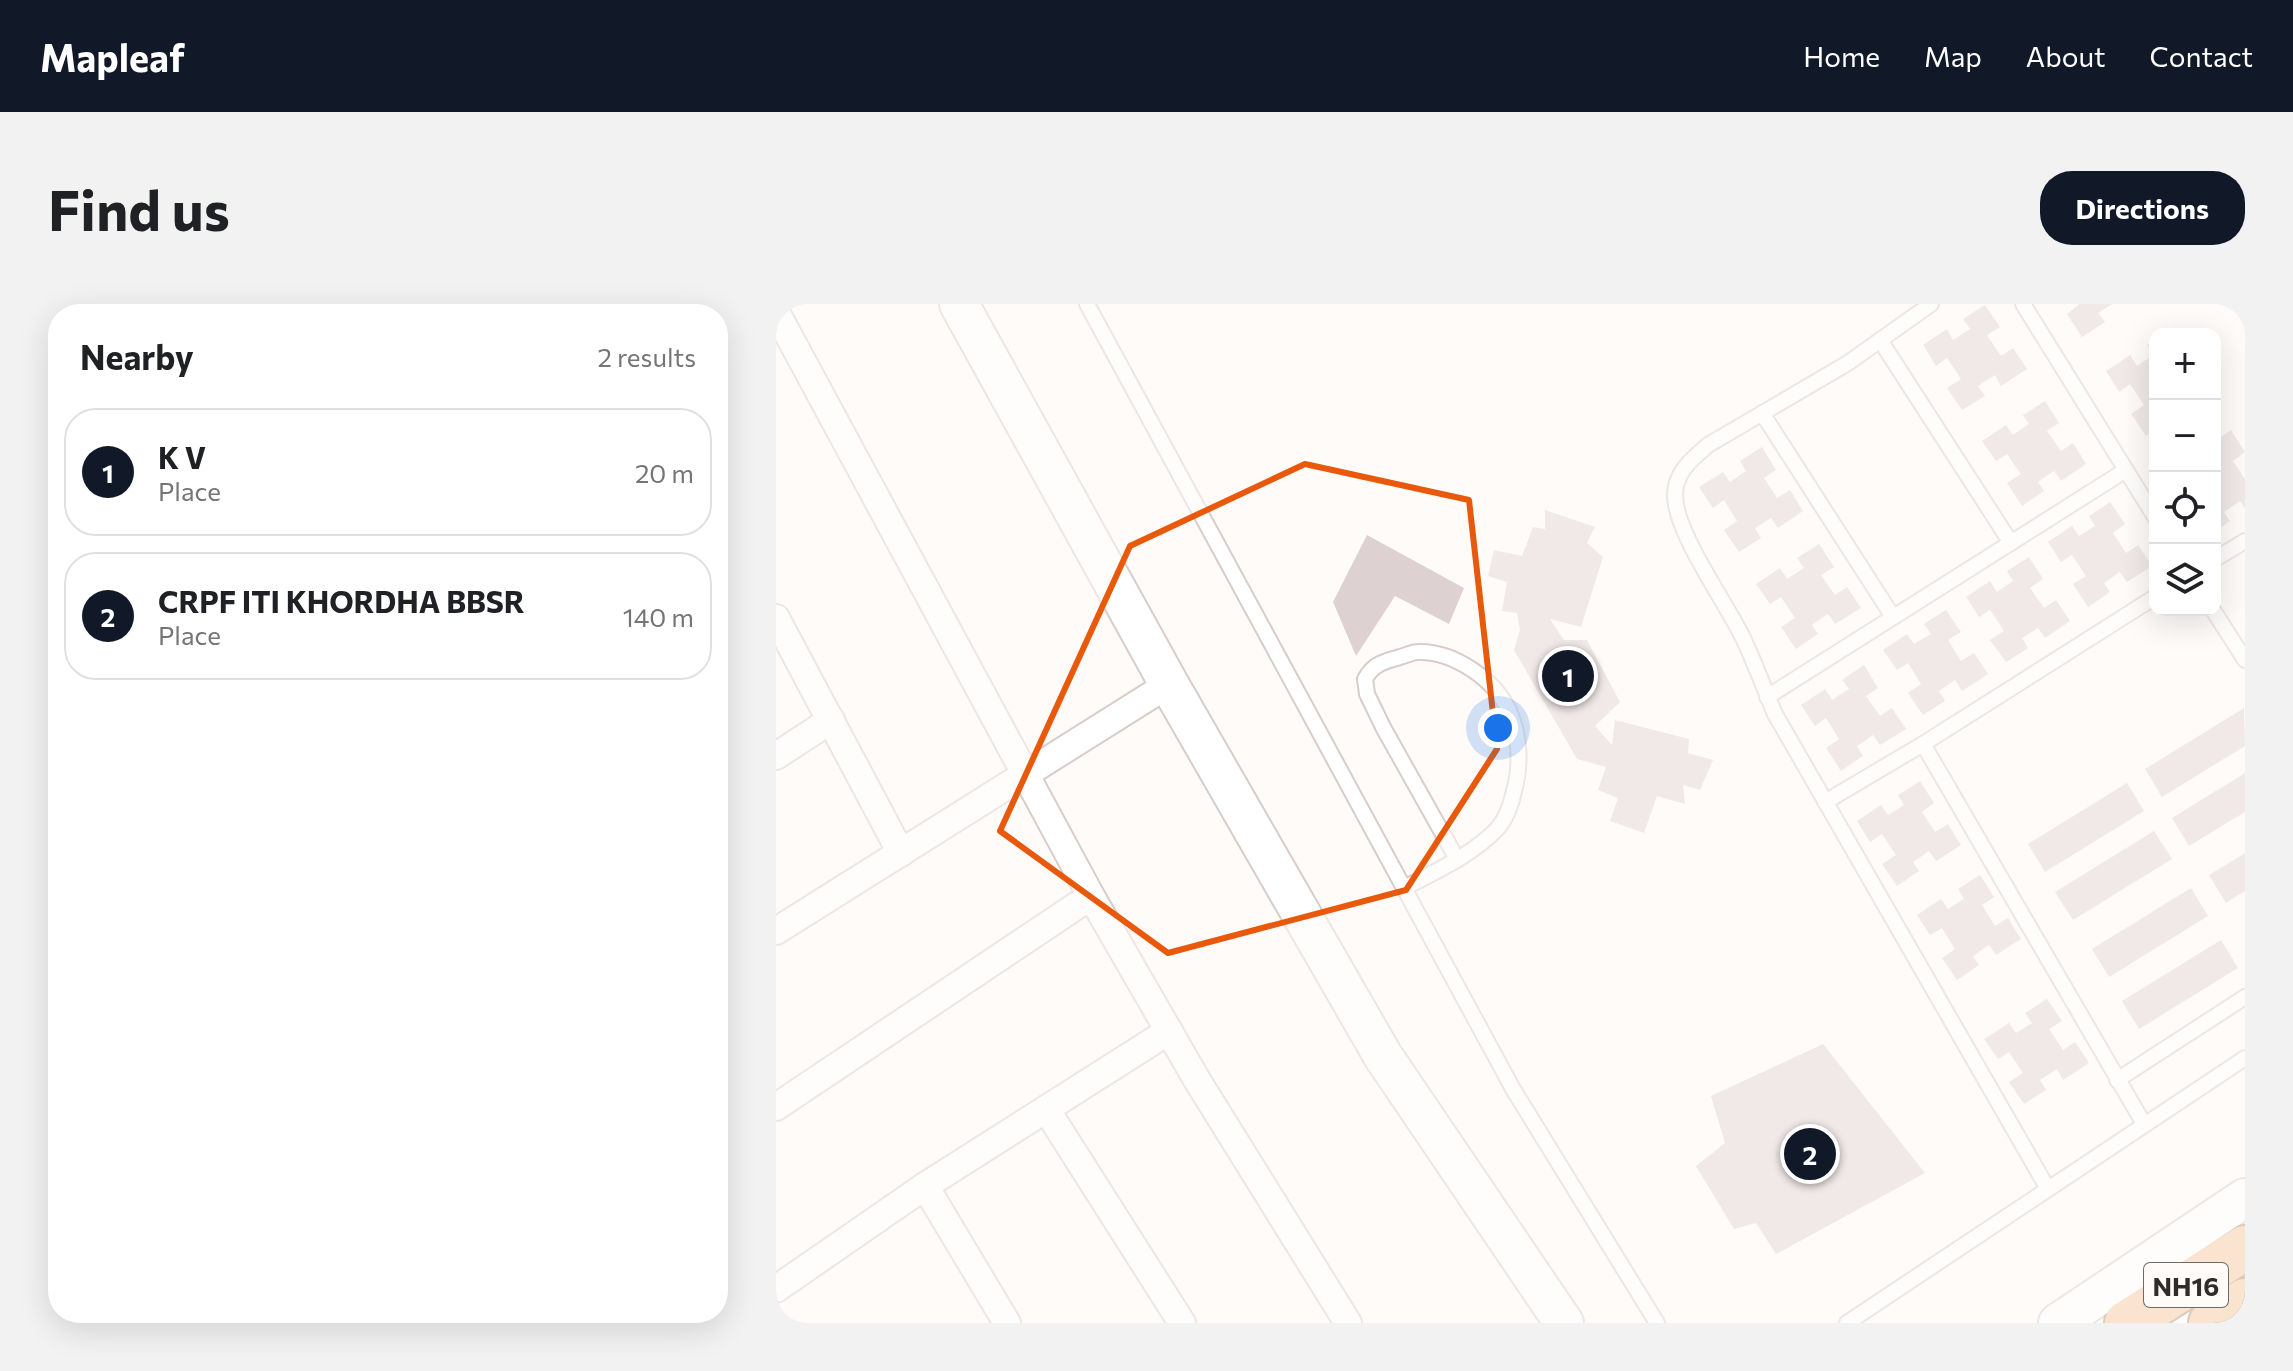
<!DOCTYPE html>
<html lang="en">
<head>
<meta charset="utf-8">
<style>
	:root { --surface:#fff; --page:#f2f2f2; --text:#202124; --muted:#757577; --line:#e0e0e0; --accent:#111827 }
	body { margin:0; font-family:Commissioner,sans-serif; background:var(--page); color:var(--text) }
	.controls { position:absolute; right:24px; top:24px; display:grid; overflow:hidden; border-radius:16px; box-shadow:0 8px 32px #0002 }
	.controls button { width:72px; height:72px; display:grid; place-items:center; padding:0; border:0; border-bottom:2px solid var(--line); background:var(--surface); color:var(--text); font:40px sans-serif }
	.you { position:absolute; left:722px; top:424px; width:28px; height:28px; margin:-20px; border:6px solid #fff; border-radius:50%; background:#1a73e8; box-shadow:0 0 0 12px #1a73e833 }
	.badge { display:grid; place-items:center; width:52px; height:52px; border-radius:50%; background:var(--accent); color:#fff; font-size:26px; font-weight:700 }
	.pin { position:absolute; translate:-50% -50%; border:4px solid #fff; box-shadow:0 2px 8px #0006 }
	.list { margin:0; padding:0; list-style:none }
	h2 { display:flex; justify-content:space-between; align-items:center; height:104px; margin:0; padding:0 32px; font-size:34px }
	h2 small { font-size:26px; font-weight:400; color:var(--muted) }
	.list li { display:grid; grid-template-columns:52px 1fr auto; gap:24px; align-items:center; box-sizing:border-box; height:128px; margin:0 16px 16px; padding:0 16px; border:2px solid var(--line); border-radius:32px }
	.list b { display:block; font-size:30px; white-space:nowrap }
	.list p { margin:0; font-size:26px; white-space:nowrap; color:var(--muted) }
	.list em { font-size:26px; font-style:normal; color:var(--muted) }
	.icon { flex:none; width:44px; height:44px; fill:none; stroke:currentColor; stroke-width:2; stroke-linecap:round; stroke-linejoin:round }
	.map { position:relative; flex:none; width:1469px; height:1019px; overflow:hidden; border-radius:32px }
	header { display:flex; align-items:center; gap:48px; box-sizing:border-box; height:112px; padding:0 40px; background:var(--accent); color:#fff }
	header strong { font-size:38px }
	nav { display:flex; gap:44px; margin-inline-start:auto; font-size:28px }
	.intro { display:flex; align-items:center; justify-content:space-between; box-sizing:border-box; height:192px; padding:0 48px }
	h1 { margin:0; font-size:56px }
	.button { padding:20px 36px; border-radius:32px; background:var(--accent); color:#fff; font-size:28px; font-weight:700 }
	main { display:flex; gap:48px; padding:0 48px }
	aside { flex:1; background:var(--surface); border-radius:32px; box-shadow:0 8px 32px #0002 }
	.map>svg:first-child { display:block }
</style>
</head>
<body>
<header>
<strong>Mapleaf</strong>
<nav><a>Home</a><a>Map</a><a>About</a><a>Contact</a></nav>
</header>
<div class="intro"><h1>Find us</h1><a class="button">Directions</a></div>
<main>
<aside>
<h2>Nearby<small>2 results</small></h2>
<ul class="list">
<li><span class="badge">1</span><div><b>K V</b><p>Place</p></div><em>20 m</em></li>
<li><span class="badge">2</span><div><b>CRPF ITI KHORDHA BBSR</b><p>Place</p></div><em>140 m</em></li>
</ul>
</aside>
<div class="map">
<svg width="1469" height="1019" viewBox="0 0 1469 1019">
	<rect width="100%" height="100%" fill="#fffbf9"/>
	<g fill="#ddd2d1">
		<path d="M1304 0H1336L1322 9 1329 18 1306 33 1291 10Z"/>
		<path d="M1209 1 1224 23 1211 31 1225 52 1237 44 1251 65 1225 82 1219 71 1202 82 1209 92 1186 106 1171 84 1185 75 1171 54 1160 62 1147 41 1171 25 1177 36 1194 25 1187 15Z"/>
		<path d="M1379 36V126L1370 132 1355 110 1368 101 1354 80 1343 88 1330 67 1354 51 1361 62 1377 51 1371 41Z"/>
		<path d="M1269 97 1283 119 1271 127 1285 147 1297 139 1310 160 1285 177 1278 167 1262 178 1268 187 1246 202 1231 179 1245 170 1231 150 1220 157 1206 137 1230 121 1237 131 1253 120 1247 111Z"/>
		<path d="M1455 126 1469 148 1457 157 1469 175V204L1464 197 1448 208 1454 217 1439 227V137Z"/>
		<path d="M986 143 1000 166 988 174 1001 194 1014 186 1027 207 1002 224 995 214 979 224 985 234 963 248 948 226 961 217 948 196 937 204 923 183 947 168 954 178 970 167 964 157Z"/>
		<path d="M1334 198 1349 220 1337 229 1350 249 1362 241 1376 262 1351 278 1344 268 1328 279 1334 288 1312 303 1297 280 1310 272 1296 251 1285 258 1272 238 1296 222 1303 232 1319 222 1313 212Z"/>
		<path d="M769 206 819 223 811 239 827 253 805 323 774 315 788 336H811L844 398 819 422 836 441 839 416 913 435 912 449 937 456 924 486 907 481 909 500 881 492 868 529 834 517 842 494 822 486 830 463 801 455 738 346 744 326 741 309 726 307 731 278 712 272 718 246 746 252 757 223 769 225Z"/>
		<path d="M591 231 688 284 673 320 619 292 580 352 557 298Z"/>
		<path d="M1043 240 1058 263 1045 271 1059 291 1071 283 1085 304 1059 320 1052 310 1036 321 1042 330 1020 345 1005 323 1019 314 1005 293 994 300 980 280 1004 264 1011 275 1028 264 1021 254Z"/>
		<path d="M1253 253 1267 275 1254 284 1268 304 1280 296 1294 317 1269 334 1262 324 1246 334 1252 344 1230 358 1214 336 1228 327 1214 306 1203 313 1190 293 1214 277 1221 288 1237 277 1231 267Z"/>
		<path d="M1170 306 1185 328 1172 336 1185 357 1198 349 1212 370 1186 387 1179 376 1163 387 1169 397 1147 411 1132 389 1145 380 1132 359 1121 366 1107 346 1131 330 1138 340 1155 330 1148 320Z"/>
		<path d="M1088 361 1102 384 1090 392 1104 412 1116 404 1130 425 1104 441 1097 431 1081 442 1087 452 1065 467 1050 444 1063 435 1050 414 1039 422 1025 401 1049 385 1056 396 1073 385 1066 376Z"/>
		<path d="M1468 404 1469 442 1386 493 1369 465Z"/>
		<path d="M1469 469V508L1413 542 1396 514Z"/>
		<path d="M1144 477 1158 499 1146 508 1159 528 1172 520 1185 541 1160 557 1153 547 1137 558 1143 567 1121 582 1106 560 1120 551 1106 530 1094 538 1081 517 1105 501 1112 511 1128 501 1122 491Z"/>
		<path d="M1351 479 1368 507 1269 568 1252 540Z"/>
		<path d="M1378 527 1396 555 1297 616 1279 588Z"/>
		<path d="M1469 549V587L1450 599 1433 571Z"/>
		<path d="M1204 571 1218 593 1206 601 1219 622 1232 614 1245 635 1220 651 1213 641 1197 652 1203 661 1181 676 1166 654 1179 645 1166 624 1154 631 1141 611 1165 595 1172 605 1188 595 1182 585Z"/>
		<path d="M1415 584 1432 612 1333 673 1316 645Z"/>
		<path d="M1445 636 1462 664 1363 725 1346 697Z"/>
		<path d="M1271 695 1286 717 1273 725 1287 746 1299 738 1313 759 1287 776 1281 765 1264 776 1270 786 1248 800 1233 778 1247 769 1233 748 1222 755 1208 735 1233 719 1240 729 1256 719 1249 709Z"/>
		<path d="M1047 740 1149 869 1000 950 980 919 958 925 920 862 949 839 935 792Z"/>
	</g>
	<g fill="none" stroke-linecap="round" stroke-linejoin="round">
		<g stroke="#d7cdc9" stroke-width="18">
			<g id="lane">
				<path d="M311 0 737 785 881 1019"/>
				<path d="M1155 0 1072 59 932 141C916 155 899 168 899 191 899 229 950 298 968 336 979 360 989 386 999 410L1272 885"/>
				<path d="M1247 0 1379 213"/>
				<path d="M1104 36 1235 239"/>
				<path d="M986 109 1117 313"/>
				<path d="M1439 255 1469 237"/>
				<path d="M1437 306 1469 356"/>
				<path d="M991 393 1350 166"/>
				<path d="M1147 440 1368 820"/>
				<path d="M1049 498 1147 440 1379 293"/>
				<path d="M628 584C660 567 695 552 721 525 731 514 735 501 738 487 745 463 744 432 734 409 720 376 678 347 642 348 636 348 629 352 624 353 609 357 597 360 589 375L591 390 608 425 681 555"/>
				<path d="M1341 776 1469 693"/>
				<path d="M1071 1019 1469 754"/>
			</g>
		</g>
		<g stroke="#d7cdc9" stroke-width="30">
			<g id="street">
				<path d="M0 8 315 592 421 776 572 1019"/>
				<path d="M0 314 125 549"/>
				<path d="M0 452 55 416"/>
				<path d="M0 627 393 380"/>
				<path d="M0 803 315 592"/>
				<path d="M270 805 406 1019"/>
				<path d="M0 985 149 882"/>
				<path d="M231 1019 149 882 393 727"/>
			</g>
		</g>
		<g stroke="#d7cdc9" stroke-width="42">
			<g id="secondary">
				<path d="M183 0 393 380 607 752 788 1019"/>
				<path d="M1282 1019 1469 894"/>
			</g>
		</g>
		<g stroke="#af8f74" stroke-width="48">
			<g id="highway">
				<path d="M1351 1019 1469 944"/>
				<path d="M1435 1019 1469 997"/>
			</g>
		</g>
		<use href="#lane" stroke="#fff" stroke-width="14"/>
		<use href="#street" stroke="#fff" stroke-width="26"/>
		<use href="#secondary" stroke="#fff" stroke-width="38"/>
		<use href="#highway" stroke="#f4c59b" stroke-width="44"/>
	</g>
	<path d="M0 0H1469V1019H0ZM529 160 693 196 721 445 630 586 392 649 224 527 354 242Z" fill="#fffbf9" fill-opacity=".55" fill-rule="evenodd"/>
	<path fill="none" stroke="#e8590c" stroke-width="6" stroke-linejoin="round" d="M529 160 693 196 721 445 630 586 392 649 224 527 354 242Z"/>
	<g text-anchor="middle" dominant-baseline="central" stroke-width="7" stroke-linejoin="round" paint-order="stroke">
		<rect fill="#fffbf9" stroke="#6e6a69" stroke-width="2" x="1368" y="959" width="84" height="44" rx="6"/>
		<g font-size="26" font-weight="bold" fill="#302c2b">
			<text x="1410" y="981">NH16</text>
		</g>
	</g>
</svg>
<div class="controls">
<button>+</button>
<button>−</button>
<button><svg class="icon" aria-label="locate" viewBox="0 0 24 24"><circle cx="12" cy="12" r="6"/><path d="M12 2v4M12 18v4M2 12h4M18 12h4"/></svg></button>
<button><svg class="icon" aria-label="layers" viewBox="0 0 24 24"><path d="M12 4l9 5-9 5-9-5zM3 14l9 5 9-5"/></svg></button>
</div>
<div class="you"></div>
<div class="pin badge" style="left:792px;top:372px">1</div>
<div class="pin badge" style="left:1034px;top:850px">2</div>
</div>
</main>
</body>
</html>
